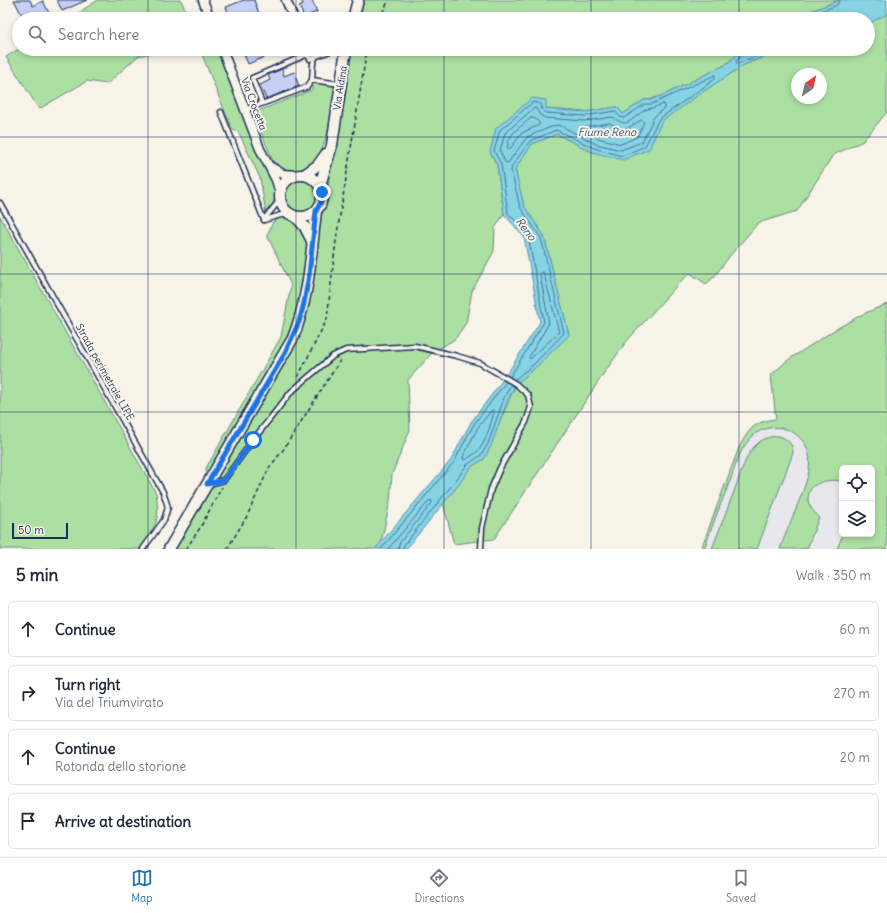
<!DOCTYPE html>
<html lang="en">
<head>
<meta charset="utf-8">
<style>
	:root { --surface:#fff; --page:#f6f6f7; --text:#1f2937; --muted:#747a83; --line:#e0e1e3; --accent:#1f6fb2 }
	body { margin:0; font-family:Delius,sans-serif; background:var(--page); color:var(--text) }
	.controls { position:absolute; right:12px; bottom:12px; display:grid; overflow:hidden; border-radius:6px; box-shadow:0 2px 6px #0003 }
	.controls button { width:36px; height:36px; display:grid; place-items:center; padding:0; border:0; border-bottom:1px solid var(--line); background:var(--surface); color:var(--text); font:20px sans-serif }
	.compass { position:absolute; left:791px; top:68px; width:36px; height:36px; border-radius:50%; background:var(--surface); box-shadow:0 2px 6px #0003; rotate:34deg }
	.scale { position:absolute; left:12px; bottom:10px; width:56px; box-sizing:border-box; padding-left:4px; border:2px solid #1b2f5e; border-top:0; font-size:11px; line-height:14px; white-space:nowrap; color:#1b2f5e; -webkit-text-stroke:3px #f7f3e8; paint-order:stroke }
	.stop { position:absolute; width:12px; height:12px; margin:-9px; border:3px solid #1a73e8; border-radius:50%; background:#fff }
	.stop.end { background:#1a73e8; border-color:#fff; box-shadow:0 1px 4px #0008 }
	.list { margin:0; padding:0; list-style:none }
	h2 { display:flex; justify-content:space-between; align-items:center; height:52px; margin:0; padding:0 16px; font-size:17px }
	h2 small { font-size:13px; font-weight:400; color:var(--muted) }
	.list li { display:grid; grid-template-columns:26px 1fr auto; gap:12px; align-items:center; box-sizing:border-box; height:56px; margin:0 8px 8px; padding:0 8px; border:1px solid var(--line); border-radius:6px }
	.list b { display:block; font-size:15px; white-space:nowrap }
	.list p { margin:0; font-size:13px; white-space:nowrap; color:var(--muted) }
	.list em { font-size:13px; font-style:normal; color:var(--muted) }
	.icon { flex:none; width:22px; height:22px; fill:none; stroke:currentColor; stroke-width:2; stroke-linecap:round; stroke-linejoin:round }
	.map { position:relative; flex:none; width:887px; height:549px; overflow:hidden }
	.search { position:absolute; background:var(--surface); box-shadow:0 2px 6px #0003; left:12px; right:12px; top:12px; height:44px; display:flex; align-items:center; gap:10px; box-sizing:border-box; padding:0 14px; border-radius:22px; color:var(--muted); font-size:15px }
	.sheet { height:308px; background:var(--surface) }
	nav { display:flex; justify-content:space-around; align-items:center; box-sizing:border-box; height:56px; border-top:1px solid var(--line); background:var(--surface); font-size:11px; color:var(--muted) }
	nav a { display:grid; justify-items:center; gap:2px }
	nav .on { color:var(--accent) }
	.map>svg:first-child { display:block }
</style>
</head>
<body>
<div class="map">
<svg width="887" height="549" viewBox="0 0 887 549">
	<rect width="100%" height="100%" fill="#f7f3e8"/>
	<filter id="ink" filterUnits="userSpaceOnUse"><feTurbulence type="fractalNoise" baseFrequency=".025" numOctaves="2"/><feDisplacementMap in="SourceGraphic" scale="8" xChannelSelector="R" yChannelSelector="G"/><feConvolveMatrix kernelMatrix="1 2 1 2 8 2 1 2 1" color-interpolation-filters="sRGB"/></filter>
	<g filter="url(#ink)">
		<path fill="#e8e8ec" d="M768 420 786 421 842 480 843 534 837 549H701L741 445 750 429 756 424Z"/>
		<g fill="#ace0a2" stroke="#648880" fill-rule="evenodd">
			<path d="M98 0H181L189 19H69Z"/>
			<path d="M357 0H840L798 16 795 19H352Z"/>
			<path d="M887 12V112L863 141 833 155 797 211 758 223 728 258 714 277 706 284 690 273 679 283 626 342 604 373 494 539 454 544 443 503 471 467 484 459 516 384 535 368 569 335 544 236 524 206 515 169 532 144 557 134 592 152 649 149 661 121 704 91 744 65 782 49 812 54 821 49H868V23ZM797 74H821V98H797Z"/>
			<path d="M19 49H169L138 56 107 84 87 81 39 109 6 57Z"/>
			<path d="M191 49H217L245 122 275 184C276 196 274 205 266 213L260 178 239 133 232 129 201 52Z"/>
			<path d="M344 49H743L725 65 668 93 650 100H644L623 114 617 107 585 112 546 109 490 152 497 165 504 214 495 228 494 251 472 291 466 323 455 339 432 353 408 380 410 430 392 474 390 501 381 543 375 549H173C189 522 208 498 220 470L289 354 305 320 319 224 326 201 339 107Z"/>
			<path d="M314 82 333 85 336 90 329 129 319 158 305 169 286 171 273 161 253 113 312 90V83Z"/>
			<circle cx="301" cy="196" r="17"/>
			<path d="M0 216 156 493C161 521 155 527 140 549H0Z"/>
			<path d="M284 216 297 221 307 240V252L301 292 294 324 277 357 208 472 205 470 281 337 291 285 267 235 273 222Z"/>
			<path d="M887 304V549H837L843 534H872V468H842V481C829 479 808 481 808 499 808 506 815 513 819 517L807 549H780C785 536 790 522 796 509 804 487 821 455 798 436 793 432 788 429 782 428 769 426 757 430 749 440 739 451 735 467 730 481 721 503 712 526 704 549H701L738 450C747 431 754 421 776 419L771 375 788 360 836 329 863 314Z"/>
			<path d="M779 436C788 439 793 444 793 453L757 549H712C720 528 728 507 736 486 741 473 745 457 754 447 761 439 769 436 779 436Z"/>
		</g>
		<g fill="#86d3e4" stroke="#5b91ae">
			<path d="M840 0H887V14L868 24V19H795L798 16Z"/>
			<path d="M743 49H822L812 54 782 49 744 65 704 91 662 121 649 149 623 160 592 152 557 134 532 144 515 169 524 206 544 236 569 335 535 368 516 384 508 399 491 446 484 459 471 467 457 487 406 549H375L451 460 471 422 505 377 540 322 524 237 504 214 497 165 490 152 496 128 532 98 546 100V109L585 112 617 107 623 114 644 100H650L668 93 725 65Z"/>
		</g>
		<g fill="none" stroke-linecap="round" stroke-linejoin="round">
			<g stroke="#467194" stroke-width="1">
				<path d="M802 19 837 5 840 0"/>
				<path d="M746 49 745 53 736 61 737 64 773 49"/>
				<path d="M663 104 665 105V107L654 117 642 142 621 150 596 144 561 126 556 125 527 137 508 163 505 162 500 151 505 133 534 108H536L539 114 545 118 585 121 613 117C628 130 631 118 645 110 648 109 659 106 663 104Z"/>
				<path d="M531 118H534L539 122V125L522 133 510 149 508 150C505 135 522 126 531 118Z"/>
				<path d="M642 120 644 122 637 137 621 144 598 138 582 129 583 127 610 123 618 128 626 129Z"/>
				<path d="M543 272 544 274 559 332 530 359 529 357 549 323 540 275Z"/>
				<path d="M510 377 544 322 528 235 508 213 501 164 494 151 500 130 533 102 541 104 542 110 546 113 585 116 615 111 620 117 624 118 645 104H652L715 75V79L659 119 645 146 622 156 594 148 556 130 530 141 512 166 511 170 520 207 541 238 564 333 533 365 514 380"/>
				<path d="M493 410 494 412C491 423 485 446 476 453 473 455 469 457 466 460H464L463 457 478 427 491 411Z"/>
				<path d="M381 549 454 462 474 424 506 382"/>
				<path d="M388 549 429 501 431 500 432 503 400 542 398 549"/>
				<path d="M403 549 404 545 453 484 467 465 481 455 488 444 504 398 511 384"/>
			</g>
		</g>
		<g fill="#c6cff6" stroke="#1b2f5e">
			<path d="M14 0H30L33 6 43 1 49 13 39 19H24Z"/>
			<path d="M57 0H87L62 11Z"/>
			<path d="M244 0H254L261 19H231L226 7Z"/>
			<path d="M301 0H312L317 12 304 17 299 6 303 4Z"/>
			<path d="M242 49H284L248 64Z"/>
			<path d="M282 69 284 76 294 72 299 86 266 99 260 85 270 80 268 75Z"/>
		</g>
		<g fill="none" stroke-linecap="round" stroke-linejoin="round">
			<g stroke="#1b2f5e" stroke-width="7">
				<g id="service">
					<path d="M312 80 313 63 316 56"/>
					<path d="M262 103 252 78 308 54 310 59 335 49"/>
					<path d="M245 110 307 87 312 80 340 84"/>
					<path d="M221 112 264 220"/>
					<path d="M0 203 163 492 168 507 164 520 143 549"/>
					<path d="M265 218 280 200"/>
					<path d="M264 220 281 215H291"/>
					<path d="M209 484 224 480 253 440 291 392 333 356 346 350 415 346 457 356 480 363 516 384 528 395 531 407 526 422 500 468 491 489 482 528 481 549"/>
				</g>
			</g>
			<g stroke="#1b2f5e" stroke-width="11">
				<g id="minor">
					<path d="M203 0 210 19"/>
					<path d="M286 0 294 19"/>
					<path d="M222 49 260 149 276 180 280 193"/>
					<path d="M306 49 308 54"/>
					<path d="M271 167 283 174 298 175"/>
				</g>
			</g>
			<g stroke="#1b2f5e" stroke-width="13">
				<g id="tertiary">
					<path d="M353 19 358 0"/>
					<path d="M304 175 318 165 326 154"/>
					<circle cx="301" cy="196" r="21"/>
					<path d="M322 192 321 182 332 145 346 49"/>
					<path d="M296 217 305 227 312 241"/>
					<path d="M169 549 293 338C309 298 311 254 316 211"/>
				</g>
			</g>
			<g stroke="#1b2f5e" stroke-width="1.5" stroke-dasharray="4 3" stroke-linecap="butt">
				<path d="M379 19 389 0"/>
				<path d="M298 377 327 319 336 240 367 49"/>
				<path d="M186 549 200 528 222 487"/>
				<path d="M227 549 246 518 269 468 283 450 341 359"/>
			</g>
			<use href="#service" stroke="#f7f3e8" stroke-width="4"/>
			<use href="#minor" stroke="#f7f3e8" stroke-width="8"/>
			<use href="#tertiary" stroke="#f7f3e8" stroke-width="10"/>
		</g>
	</g>
	<g fill="none" stroke-linecap="round" stroke-linejoin="round" filter="url(#ink)">
		<path stroke="#1a73e8" stroke-width="5" d="M253 440 224 480 207 484 284 355 299 322 304 303 309 275 316 211 321 202 322 192"/>
	</g>
	<path fill="none" stroke="#1b2f5e" stroke-width="1" stroke-opacity="0.55" d="M148 0V19M296 0V19M444 0V19M591 0V19M739 0V19M148 49V549M296 49V549M444 49V549M591 49V549M739 49V549M0 137H887M0 274H887M0 412H887"/>
	<g text-anchor="middle" dominant-baseline="central" stroke-width="4" stroke-linejoin="round" paint-order="stroke">
		<g font-size="10" fill="#1b2f5e" stroke="#f7f3e8">
			<text transform="translate(340 88) rotate(-81)">Via Aldina</text>
			<text transform="translate(254 104) rotate(69)">Via Crocetta</text>
			<text transform="translate(105 372) rotate(61)">Strada perimetrale LIPE</text>
		</g>
		<g font-size="11" font-style="italic" fill="#365880" stroke="#f7f3e8">
			<text x="607" y="132">Fiume Reno</text>
			<text transform="translate(526 229) rotate(53)">Reno</text>
		</g>
	</g>
</svg>
<div class="controls">
<button><svg class="icon" aria-label="locate" viewBox="0 0 24 24"><circle cx="12" cy="12" r="6"/><path d="M12 2v4M12 18v4M2 12h4M18 12h4"/></svg></button>
<button><svg class="icon" aria-label="layers" viewBox="0 0 24 24"><path d="M12 4l9 5-9 5-9-5zM3 14l9 5 9-5"/></svg></button>
</div>
<svg class="compass" viewBox="-18 -18 36 36"><path d="M0-13l5 13h-10z" fill="#e53935"/><path d="M0 13l5-13h-10z" fill="#747a83"/></svg>
<div class="scale">50 m</div>
<div class="stop" style="left:253px;top:440px"></div>
<div class="stop end" style="left:322px;top:192px"></div>
<div class="search"><svg class="icon" aria-label="search" viewBox="0 0 24 24"><circle cx="10" cy="10" r="6"/><path d="M15 15l6 6"/></svg>Search here</div>
</div>
<section class="sheet">
<h2>5 min<small>Walk · 350 m</small></h2>
<ul class="list">
<li><svg class="icon" aria-label="ahead" viewBox="0 0 24 24"><path d="M12 20V5M6 11l6-6 6 6"/></svg><div><b>Continue</b></div><em>60 m</em></li>
<li><svg class="icon" aria-label="right" viewBox="0 0 24 24"><path d="M7 20v-9h11M14 6l5 5-5 5"/></svg><div><b>Turn right</b><p>Via del Triumvirato</p></div><em>270 m</em></li>
<li><svg class="icon" aria-label="ahead" viewBox="0 0 24 24"><path d="M12 20V5M6 11l6-6 6 6"/></svg><div><b>Continue</b><p>Rotonda dello storione</p></div><em>20 m</em></li>
<li><svg class="icon" aria-label="arrive" viewBox="0 0 24 24"><path d="M6 21V4h12l-3 4 3 4H6"/></svg><div><b>Arrive at destination</b></div></li>
</ul>
</section>
<nav>
<a class="on"><svg class="icon" aria-label="map" viewBox="0 0 24 24"><path d="M3 6l6-2 6 2 6-2v14l-6 2-6-2-6 2zM9 4v14M15 6v14"/></svg>Map</a>
<a><svg class="icon" aria-label="directions" viewBox="0 0 24 24"><path d="M12 3l9 9-9 9-9-9zM9 14v-3h6M13 9l2 2-2 2"/></svg>Directions</a>
<a><svg class="icon" aria-label="saved" viewBox="0 0 24 24"><path d="M7 4h10v16l-5-4-5 4z"/></svg>Saved</a>
</nav>
</body>
</html>
